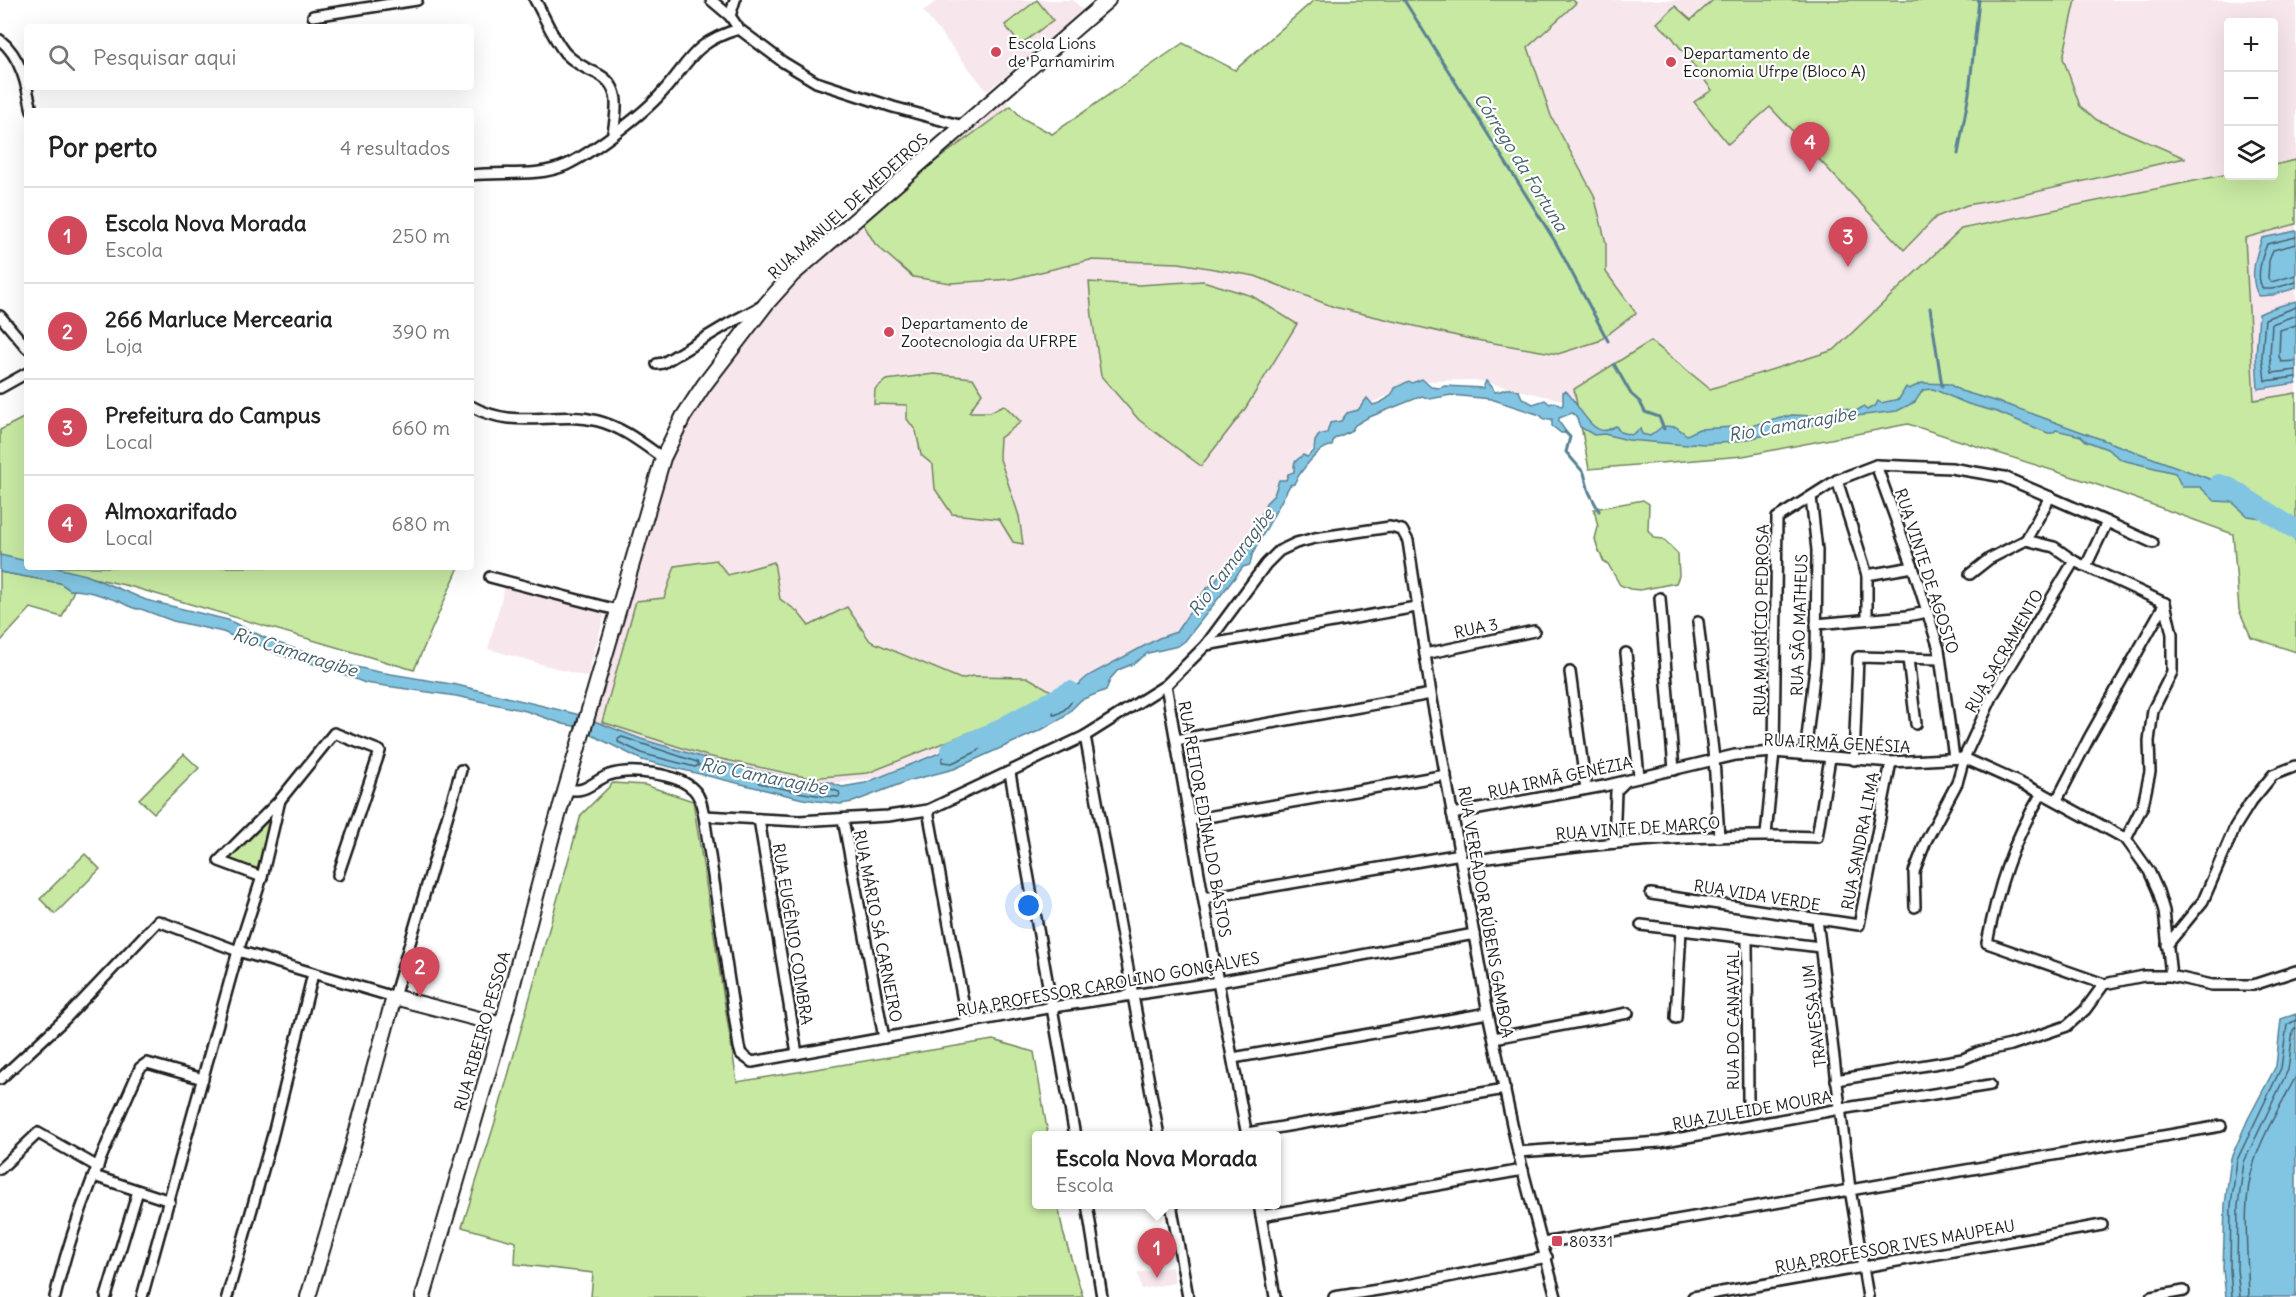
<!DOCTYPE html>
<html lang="pt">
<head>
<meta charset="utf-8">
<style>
	:root { --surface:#fff; --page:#f2f2f2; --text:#222; --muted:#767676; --line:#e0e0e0; --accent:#d1495b }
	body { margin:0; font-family:Delius,sans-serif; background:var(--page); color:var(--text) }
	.controls { position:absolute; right:18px; top:18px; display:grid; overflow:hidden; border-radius:6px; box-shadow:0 6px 24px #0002 }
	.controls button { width:54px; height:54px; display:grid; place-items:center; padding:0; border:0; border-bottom:2px solid var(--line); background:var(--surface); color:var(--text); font:30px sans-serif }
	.you { position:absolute; left:1029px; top:906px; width:21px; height:21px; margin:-15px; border:4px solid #fff; border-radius:50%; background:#1a73e8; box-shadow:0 0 0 9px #1a73e833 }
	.badge { display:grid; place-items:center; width:39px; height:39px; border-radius:50%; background:var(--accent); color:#fff; font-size:20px; font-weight:700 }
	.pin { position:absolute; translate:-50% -50px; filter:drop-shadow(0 2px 3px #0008) }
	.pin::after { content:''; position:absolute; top:32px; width:21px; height:18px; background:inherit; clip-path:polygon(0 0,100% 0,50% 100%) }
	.popup { position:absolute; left:1032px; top:1131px; width:249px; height:78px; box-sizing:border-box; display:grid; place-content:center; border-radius:6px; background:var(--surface); filter:drop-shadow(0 2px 4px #0005); font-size:20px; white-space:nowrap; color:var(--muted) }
	.popup b { font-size:22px; color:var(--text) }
	.popup::after { content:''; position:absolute; left:50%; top:100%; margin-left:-12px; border:12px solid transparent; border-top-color:var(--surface) }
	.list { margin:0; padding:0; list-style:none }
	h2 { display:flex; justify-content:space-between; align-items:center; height:78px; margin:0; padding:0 24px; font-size:26px }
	h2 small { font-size:20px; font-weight:400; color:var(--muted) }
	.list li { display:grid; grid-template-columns:39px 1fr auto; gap:18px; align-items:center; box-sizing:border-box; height:96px; padding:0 24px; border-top:2px solid var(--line) }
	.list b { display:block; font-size:22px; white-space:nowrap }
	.list p { margin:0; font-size:20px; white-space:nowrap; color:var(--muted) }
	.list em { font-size:20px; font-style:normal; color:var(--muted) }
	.icon { flex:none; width:33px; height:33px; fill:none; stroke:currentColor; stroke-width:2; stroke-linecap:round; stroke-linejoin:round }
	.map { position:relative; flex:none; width:2296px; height:1297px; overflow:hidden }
	.search { position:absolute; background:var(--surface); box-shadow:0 6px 24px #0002; left:24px; top:24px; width:450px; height:66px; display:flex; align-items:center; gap:15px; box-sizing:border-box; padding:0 21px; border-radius:6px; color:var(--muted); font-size:22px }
	.panel { position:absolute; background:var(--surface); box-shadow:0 6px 24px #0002; left:24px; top:108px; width:450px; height:462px; border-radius:6px }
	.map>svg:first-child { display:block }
</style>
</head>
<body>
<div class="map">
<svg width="2296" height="1297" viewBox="0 0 2296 1297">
	<rect width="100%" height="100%" fill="#fff"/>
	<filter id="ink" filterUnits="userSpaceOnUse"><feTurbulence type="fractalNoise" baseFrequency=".0167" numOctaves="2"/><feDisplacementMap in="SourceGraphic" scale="12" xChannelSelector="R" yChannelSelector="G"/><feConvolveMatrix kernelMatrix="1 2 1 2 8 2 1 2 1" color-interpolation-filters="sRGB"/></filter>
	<g filter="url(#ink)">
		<g fill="#f7e7ed" fill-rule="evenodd">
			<path d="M938 0H1073L1085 12 987 91 923 11Z"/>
			<path d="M1314 0H2296V525L1965 387 1609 411 1475 380 1422 381 1364 406 1307 454 1202 599 1175 631 990 730 874 778 811 786 708 764 590 725 669 458 704 385 766 304 1000 93 1022 118 1052 134 1183 43 1235 70ZM2228 22H2274V176H2228Z"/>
			<path d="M505 586 605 614 587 677 488 649Z"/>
			<path d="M1172 1267 1175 1283 1141 1289 1138 1273Z"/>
		</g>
		<g fill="#c7e9a2" stroke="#72825f" stroke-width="1.5">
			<path d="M1037 0 1053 20 1020 45 1005 25Z"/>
			<path d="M1314 0H1573L1576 3 1528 47 1551 116 1594 195 1606 243V272L1636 313 1599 341 1558 354 1470 339 1334 307 1255 276 1179 263 1090 260 1012 279 951 283 913 277 875 244 859 217 1011 106 1022 118 1052 134 1183 43 1235 70Z"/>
			<path d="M1713 0H2076L2063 58 2080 106 2097 120 2185 158 2018 196 1967 205 1936 217 1904 250 1770 107 1728 144 1694 102 1712 90 1672 37 1657 23 1675 6 1691 20Z"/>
			<path d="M2296 160V224L2245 238 2254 400 2296 393V652L2251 637 2239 610 2233 534 2095 484 1908 424 1743 456 1589 469 1574 389 1651 341 1710 389 1834 350 1961 229 2228 174 2274 176V165Z"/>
			<path d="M1203 281 1252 296 1297 324 1245 409 1201 466 1139 420 1101 376 1092 317 1089 282 1139 285Z"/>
			<path d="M934 374 973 378 982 393 969 412H990L1004 405 1021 422 1000 438 999 456 1019 516 1023 544 1013 542 999 519 952 514 935 489 933 465 921 455 916 431 907 419V405L874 404 875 389 886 380Z"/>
			<path d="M27 416V563L0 557V430Z"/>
			<path d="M1643 500 1649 504 1648 530 1654 538 1663 539 1678 554 1679 576 1676 583 1640 590 1630 589 1620 585 1608 564 1604 562 1598 549 1595 539 1598 527 1594 509Z"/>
			<path d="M716 560 728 575 774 562 780 599 797 611 809 626 847 607 870 641 961 679 972 676 1027 677 1053 692 1008 717 868 773 810 778 707 756 602 722 636 601 664 598 675 566Z"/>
			<path d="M44 567H459L414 670 129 586Z"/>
			<path d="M0 572 60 583 70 590H74L62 617 31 608 0 642Z"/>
			<path d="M184 754 199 768 154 813 139 799Z"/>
			<path d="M613 783 645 785 693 801 737 1082 993 1040 1034 1052 1048 1135 1037 1136V1204L1058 1205 1063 1232 1083 1297H591L593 1273 515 1264 516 1242 462 1227 495 1122 581 815Z"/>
			<path d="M272 810 274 813 258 869 255 870 229 860Z"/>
			<path d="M85 854 100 869 55 914 40 899Z"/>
		</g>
		<g fill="#82c5e3" stroke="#598193" stroke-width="1.5">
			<path d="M2296 231V288L2273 295 2259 296C2248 279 2256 255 2262 238Z"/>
			<path d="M2296 301V383L2258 389 2256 356 2259 314 2273 308Z"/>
			<path d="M1422 379 1431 387 1439 388 1445 386 1483 388 1486 381 1495 392C1506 391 1504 386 1519 391L1522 398 1533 404 1545 400 1550 404 1555 402 1561 406 1563 405V392L1566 391C1575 399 1591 435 1607 430 1610 429 1613 427 1616 426L1620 432 1631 435 1640 429 1642 434 1650 436 1663 426 1676 427 1687 435 1699 429 1751 426 1792 415 1814 416 1822 412 1829 415 1839 406 1856 411 1863 407 1867 410 1876 405 1878 401 1881 403 1899 399 1906 387 1909 389 1922 383 1949 384 1961 391 2011 406 2234 488 2241 492 2245 508C2255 514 2263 511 2274 513 2288 515 2296 529 2296 542L2275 520 2248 516 2232 502 2215 501 2200 487H2182L2175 473 2122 460 2107 449 2086 441 2081 436 2056 430 2053 433H2048L1997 412 1968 404 1933 389 1923 390 1915 402 1897 411 1848 417 1734 442 1704 444 1692 443 1687 445 1628 440 1604 434 1594 435 1580 427 1576 416 1572 413 1559 418V422L1567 433H1561L1552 426V419H1544L1540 415 1491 399 1451 395 1430 399 1422 396 1367 418 1355 425 1352 430 1334 439 1332 446C1320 445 1299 473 1294 484L1290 485 1252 555 1250 565 1243 567 1185 641 1178 646 1148 653 1133 664 1118 670 1111 678 1106 690 1081 700 1063 718 1041 730 954 769 908 781 853 802 840 804 803 799 642 760 574 726 563 724 526 711 456 696 365 683 326 667 279 655 260 645H253L223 632 173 621 141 609C133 610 126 604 118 601 103 596 85 589 70 590L60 583 0 572V555L27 561V567H53L86 575 146 600 228 620 272 641 337 663 379 672 457 685 576 714 641 739 718 762 805 781 829 782 842 787 865 783 949 749 963 741 980 739 1012 732 1036 718 1048 707 1046 702 1078 685 1088 676 1159 638 1176 632 1205 590 1216 581 1220 573 1226 570 1258 523 1266 503 1274 495 1279 480H1286L1288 474 1294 472C1294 459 1294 463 1303 455L1307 457 1314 451 1315 441 1319 435 1327 433 1330 423 1341 421 1347 413 1358 410 1367 398 1373 405C1382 403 1392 397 1395 388L1409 381 1412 383Z"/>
			<path d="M2296 1014V1297H2226L2223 1269 2225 1205 2231 1158 2248 1119 2276 1066 2281 1019Z"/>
		</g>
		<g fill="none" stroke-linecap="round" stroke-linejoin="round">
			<g stroke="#45606c" stroke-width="1.5">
				<path d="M2296 237 2267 244C2262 256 2255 278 2263 289H2272L2296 282"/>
				<path d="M2296 244 2273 250 2269 261 2268 279 2271 282 2296 275"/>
				<path d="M2296 307 2265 319 2262 356 2265 381 2296 377"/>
				<path d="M2296 315 2272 324 2270 355 2272 373 2296 370"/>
				<path d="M2296 325 2280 330 2279 356 2281 362 2296 361"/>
				<path d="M1069 696 1073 698C1071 705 1060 715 1053 715L1054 705Z"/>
				<path d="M622 737 697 762 699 765 695 767 644 754 618 742V739Z"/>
				<path d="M977 746 980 748 978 751 952 763 942 762V758L964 747Z"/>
				<path d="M760 777 804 787 828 788 839 792 840 795 838 797C811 796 785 789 759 783L757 780Z"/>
				<path d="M2232 1297 2230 1269 2231 1205 2237 1160 2281 1068 2287 1025 2296 1020"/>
				<path d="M2240 1297 2237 1269 2238 1206 2244 1162 2288 1070 2293 1031 2296 1028"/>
				<path d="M2249 1297C2248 1257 2241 1202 2254 1163 2263 1133 2282 1104 2296 1076"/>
			</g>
			<g stroke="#598193" stroke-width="3">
				<path d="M1404 0 1556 243 1608 341"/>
				<path d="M1958 154 1969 93 1979 0"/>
				<path d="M1930 308 1942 386"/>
				<path d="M1614 364 1631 394 1640 402 1645 412 1659 417 1664 429"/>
				<path d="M1565 432 1570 437 1566 452 1584 473 1589 492 1599 511"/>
			</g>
			<g stroke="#82c5e3" stroke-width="20">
				<path d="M2219 484 2230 488 2296 530"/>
				<path d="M951 750 992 733 1070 691"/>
			</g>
			<g stroke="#1c1c1c" stroke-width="14">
				<g id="street">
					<path d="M535 0C545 17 552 37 565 53 574 62 584 68 596 73 622 85 617 109 613 133"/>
					<path d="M711 0 730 16"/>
					<path d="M735 0 730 16 739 29 783 62 816 82 893 107 963 126"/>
					<path d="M313 16 417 0"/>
					<path d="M0 40C21 56 27 86 32 111"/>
					<path d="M471 175C502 171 536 178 566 165 590 154 639 117 658 97 690 64 690 43 739 29"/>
					<path d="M0 316 27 348"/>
					<path d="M657 364 663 363 728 324 762 306"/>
					<path d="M0 388 27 373"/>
					<path d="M471 406C516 431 554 410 598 421 622 427 643 444 663 458"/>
					<path d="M1876 465 1913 567 1939 649 1954 758"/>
					<path d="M1837 480 1867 575 1913 567"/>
					<path d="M2050 497 2107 522 2086 566"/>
					<path d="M2107 522 2153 543"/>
					<path d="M1970 574 1989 559 2026 540 2054 547 2074 561 2165 603"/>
					<path d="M1867 575V619"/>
					<path d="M490 577 617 610"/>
					<path d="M1660 598 1674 770"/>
					<path d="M1698 622 1714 759 1719 837"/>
					<path d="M1816 624 1907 616 1927 612"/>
					<path d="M1206 645 1416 607"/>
					<path d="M1626 653 1639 776"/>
					<path d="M1425 654 1534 631"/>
					<path d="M1908 659 1916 724"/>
					<path d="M1570 672 1586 789"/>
					<path d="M1166 685 1218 982 1247 1136"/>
					<path d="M1085 736 1159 1136"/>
					<path d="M1176 740 1431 694"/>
					<path d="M1805 755 1816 658 1817 550 1811 497"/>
					<path d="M1854 760 1858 657 1940 659"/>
					<path d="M1010 773 1075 1136"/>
					<path d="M567 789C586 794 593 781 609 775 630 768 678 773 694 790 701 797 702 807 704 816L739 1047 741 1054 752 1062 1053 1007 1218 982 1474 934"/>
					<path d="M2042 793C2012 842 1998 887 1987 943L2104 984"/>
					<path d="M2057 800 2089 738 2165 603"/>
					<path d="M928 810 967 1023"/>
					<path d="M1452 814 1604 786 1735 755 1774 752 1891 762 1964 758 2042 793 2126 839 2149 871 2158 891 2164 911 2171 976"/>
					<path d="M704 816 799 821 888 816 928 810 1085 736 1166 685 1206 645 1266 564 1279 551 1296 543 1315 538 1390 527 1402 530 1408 541 1431 694 1488 1013 1518 1152 1556 1297"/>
					<path d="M759 819 797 1054"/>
					<path d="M843 819 884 1038"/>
					<path d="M1190 820 1446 775"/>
					<path d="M1766 835 1774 752 1777 518 1837 480 1876 465 1951 468 2004 477 2050 497 2026 540"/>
					<path d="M2126 839 2143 805 2150 772 2149 741 2153 710 2172 672V634L2165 603"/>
					<path d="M1614 843 1616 791 1626 781"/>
					<path d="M1462 862C1579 844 1698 832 1817 837L1830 758"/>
					<path d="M262 877 219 861 280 800 334 733 380 751 338 875"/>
					<path d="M1651 894 1859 925 1891 762"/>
					<path d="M1204 898 1461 854"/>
					<path d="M1915 907 1914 872 1926 841 1957 783 1964 758 1993 695 2074 561"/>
					<path d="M1817 919 1850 1189 1868 1297"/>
					<path d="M1641 925 1820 947"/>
					<path d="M1747 938 1748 1102"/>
					<path d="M2167 945 2203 901 2235 827 2250 803 2273 775 2296 766"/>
					<path d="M1676 1018 1681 930"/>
					<path d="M1494 1038 1628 1013"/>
					<path d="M1233 1058 1488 1013"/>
					<path d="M0 1079 66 1018 158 921 238 951 394 997 461 770"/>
					<path d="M1836 1080 1963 1059 1979 1052 2011 1045 2067 1026 2085 1010 2104 984 2144 976H2171L2212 985H2253L2296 971"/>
					<path d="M1247 1133 1505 1089"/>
					<path d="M1518 1152 1660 1142 1840 1109 1990 1085"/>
					<path d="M0 1169 38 1133 98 1167"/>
					<path d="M94 1176 170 1201"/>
					<path d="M1087 1204 1102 1297"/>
					<path d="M1171 1204 1188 1297"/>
					<path d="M1259 1204 1275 1297"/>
					<path d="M1261 1216 1523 1170"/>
					<path d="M1543 1243 2221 1126"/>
					<path d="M55 1297C73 1218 107 1142 140 1068L147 1063 203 1079"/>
					<path d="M106 1297 138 1191"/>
					<path d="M142 1297 238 951 262 877 280 800"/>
					<path d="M227 1297 272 1138 313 974"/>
					<path d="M1334 1297 1403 1286 1547 1257"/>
					<path d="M1693 1297 2102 1225"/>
					<path d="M2151 1297 2184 1291"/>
				</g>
			</g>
			<g stroke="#1c1c1c" stroke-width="18">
				<g id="secondary">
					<path d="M308 1297 345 1174 394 997 502 1025"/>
					<path d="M423 1297 502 1025 552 836 663 458 683 417 704 385 766 304 792 275 1108 0"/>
				</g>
			</g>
			<use href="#street" stroke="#fff" stroke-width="9"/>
			<use href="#secondary" stroke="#fff" stroke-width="14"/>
		</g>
	</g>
	<g fill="#d1495b" stroke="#fff" stroke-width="2">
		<circle cx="996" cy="52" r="6"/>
		<circle cx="1671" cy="62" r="6"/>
		<circle cx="889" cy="332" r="6"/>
		<rect x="1551" y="1235" width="12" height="12" rx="3"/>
	</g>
	<g text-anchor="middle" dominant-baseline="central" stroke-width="4.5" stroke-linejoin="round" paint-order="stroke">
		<g font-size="16" fill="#1c1c1c" stroke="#fff" text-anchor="start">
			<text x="1008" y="43">Escola Lions<tspan x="1008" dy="18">de Parnamirim</tspan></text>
			<text x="1683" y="53">Departamento de<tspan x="1683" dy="18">Economia Ufrpe (Bloco A)</tspan></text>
			<text x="901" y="323">Departamento de<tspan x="901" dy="18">Zootecnologia da UFRPE</tspan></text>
			<text x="1569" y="1241">80331</text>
		</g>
		<g font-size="16" fill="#1c1c1c" stroke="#fff">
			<text transform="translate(848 206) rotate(-42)">RUA MANUEL DE MEDEIROS</text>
			<text transform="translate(1927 571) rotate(72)">RUA VINTE DE AGOSTO</text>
			<text transform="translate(1761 620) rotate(-89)">RUA MAURÍCIO PEDROSA</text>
			<text transform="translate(1799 625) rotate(-88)">RUA SÃO MATHEUS</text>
			<text transform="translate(1476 628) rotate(-12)">RUA 3</text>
			<text transform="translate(2004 651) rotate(-60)">RUA SACRAMENTO</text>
			<text transform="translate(1837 743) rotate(3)">RUA IRMÃ GENÉSIA</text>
			<text transform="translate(1560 777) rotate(-12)">RUA IRMÃ GENÉZIA</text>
			<text transform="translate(1205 819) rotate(80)">RUA REITOR EDINALDO BASTOS</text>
			<text transform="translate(1638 828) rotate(-4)">RUA VINTE DE MARÇO</text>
			<text transform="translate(1860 841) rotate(-79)">RUA SANDRA LIMA</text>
			<text transform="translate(1757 895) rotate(9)">RUA VIDA VERDE</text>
			<text transform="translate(1486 912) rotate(80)">RUA VEREADOR RÚBENS GAMBOA</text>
			<text transform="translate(878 926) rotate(79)">RUA MÁRIO SÁ CARNEIRO</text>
			<text transform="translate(793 934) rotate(81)">RUA EUGÊNIO COIMBRA</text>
			<text transform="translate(1108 984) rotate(-10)">RUA PROFESSOR CAROLINO GONÇALVES</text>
			<text transform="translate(1814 1016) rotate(-97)">TRAVESSA UM</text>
			<text transform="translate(1733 1020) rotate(-90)">RUA DO CANAVIAL</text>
			<text transform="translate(482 1031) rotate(-74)">RUA RIBEIRO PESSOA</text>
			<text transform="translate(1752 1110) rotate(-10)">RUA ZULEIDE MOURA</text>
			<text transform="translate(1895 1246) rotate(-10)">RUA PROFESSOR IVES MAUPEAU</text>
		</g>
		<g font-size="18" font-style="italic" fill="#45606c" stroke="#fff">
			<text transform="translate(1521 162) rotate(58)">Córrego da Fortuna</text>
			<text transform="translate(1792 424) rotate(-10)">Rio Camaragibe</text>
			<text transform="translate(1231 562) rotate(-53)">Rio Camaragibe</text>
			<text transform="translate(295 652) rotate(17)">Rio Camaragibe</text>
			<text transform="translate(764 776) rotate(11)">Rio Camaragibe</text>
		</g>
	</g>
</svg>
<div class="controls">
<button>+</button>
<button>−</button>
<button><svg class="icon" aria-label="layers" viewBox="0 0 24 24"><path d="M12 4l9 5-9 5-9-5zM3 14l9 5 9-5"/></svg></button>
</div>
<div class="you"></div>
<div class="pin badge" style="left:1157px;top:1278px">1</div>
<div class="popup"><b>Escola Nova Morada</b>Escola</div>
<div class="pin badge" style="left:420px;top:997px">2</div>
<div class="pin badge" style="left:1848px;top:267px">3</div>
<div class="pin badge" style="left:1810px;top:172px">4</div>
<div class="search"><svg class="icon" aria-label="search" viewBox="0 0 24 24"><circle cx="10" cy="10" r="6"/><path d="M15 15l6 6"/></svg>Pesquisar aqui</div>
<section class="panel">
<h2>Por perto<small>4 resultados</small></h2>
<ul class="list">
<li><span class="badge">1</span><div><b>Escola Nova Morada</b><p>Escola</p></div><em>250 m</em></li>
<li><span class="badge">2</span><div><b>266 Marluce Mercearia</b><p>Loja</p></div><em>390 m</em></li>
<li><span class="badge">3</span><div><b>Prefeitura do Campus</b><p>Local</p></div><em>660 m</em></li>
<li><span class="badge">4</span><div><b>Almoxarifado</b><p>Local</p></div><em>680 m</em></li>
</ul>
</section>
</div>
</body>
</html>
